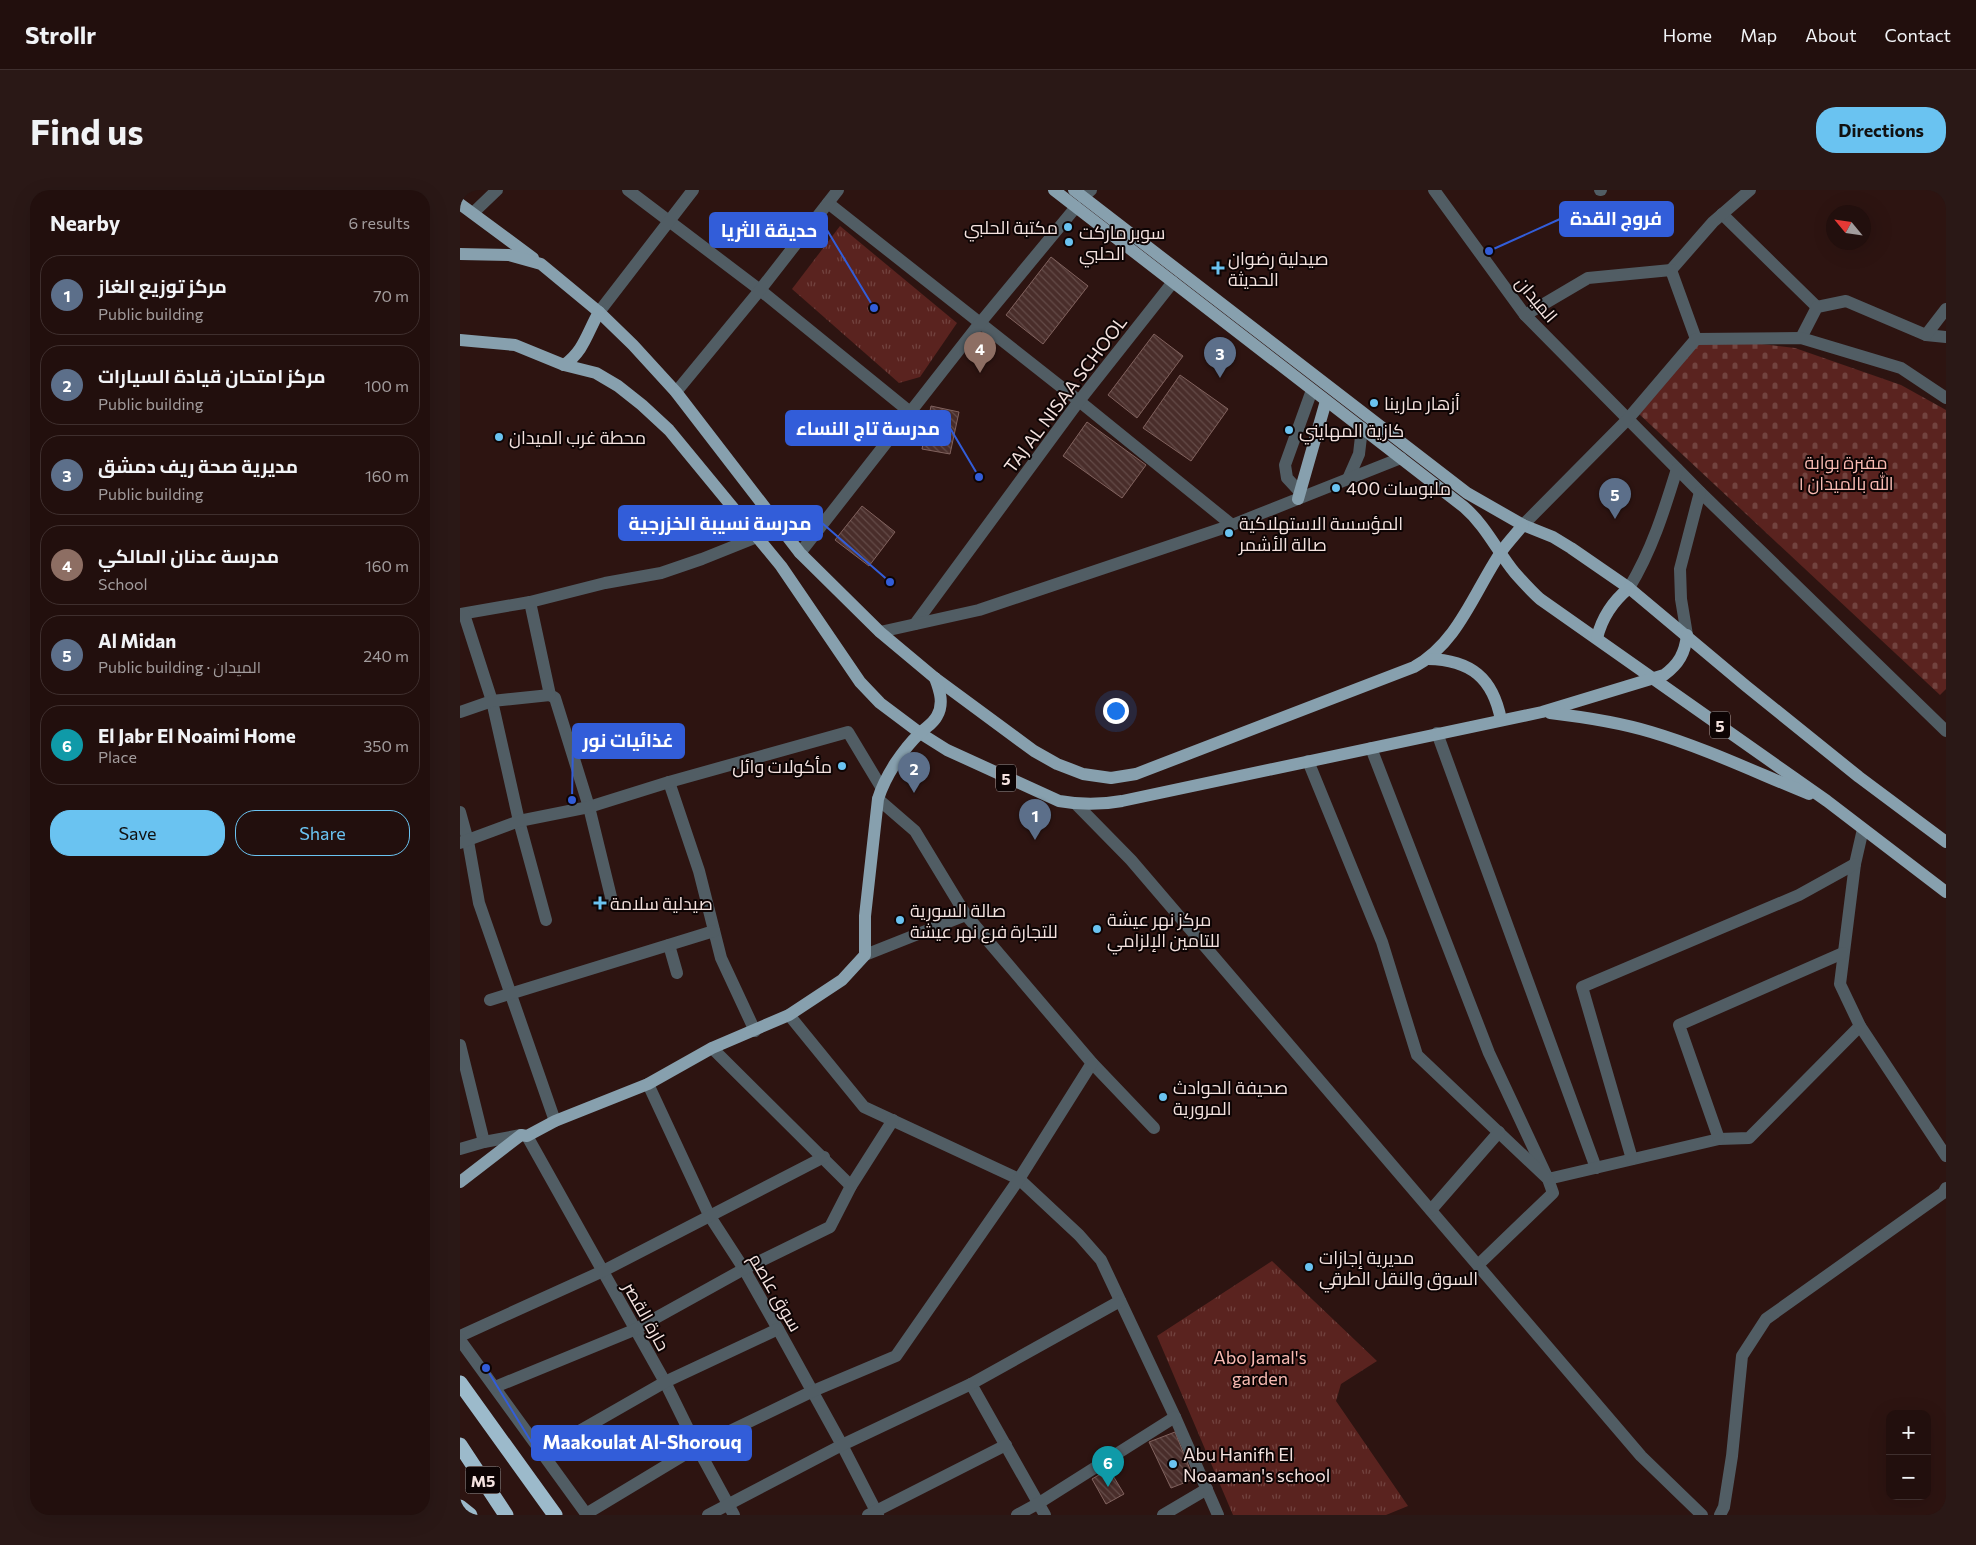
<!DOCTYPE html>
<html lang="en">
<head>
<meta charset="utf-8">
<style>
	:root { --surface:#220f0d; --page:#2a1816; --text:#f1f3f6; --muted:#a29c9d; --line:#3f2f2e; --accent:#6ac3f1 }
	body { margin:0; font-family:Commissioner,Cairo,sans-serif; background:var(--page); color:var(--text) }
	.controls { position:absolute; right:15px; bottom:15px; display:grid; overflow:hidden; border-radius:10px; box-shadow:0 5px 20px #0002 }
	.controls button { width:45px; height:45px; display:grid; place-items:center; padding:0; border:0; border-bottom:1px solid var(--line); background:var(--surface); color:var(--text); font:25px sans-serif }
	.compass { position:absolute; left:1366px; top:15px; width:45px; height:45px; border-radius:50%; background:var(--surface); box-shadow:0 5px 20px #0002; rotate:299deg }
	.you { position:absolute; left:655px; top:520px; width:18px; height:18px; margin:-12px; border:4px solid #fff; border-radius:50%; background:#1a73e8; box-shadow:0 0 0 8px #1a73e833 }
	.badge { display:grid; place-items:center; width:32px; height:32px; border-radius:50%; background:var(--accent); color:#fff; font-size:16px; font-weight:700 }
	.pin { position:absolute; translate:-50% -41px; filter:drop-shadow(0 1px 2px #0008) }
	.pin::after { content:''; position:absolute; top:26px; width:18px; height:15px; background:inherit; clip-path:polygon(0 0,100% 0,50% 100%) }
	.list { margin:0; padding:0; list-style:none }
	h2 { display:flex; justify-content:space-between; align-items:center; height:65px; margin:0; padding:0 20px; font-size:21px }
	h2 small { font-size:16px; font-weight:400; color:var(--muted) }
	.list li { display:grid; grid-template-columns:32px 1fr auto; gap:15px; align-items:center; box-sizing:border-box; height:80px; margin:0 10px 10px; padding:0 10px; border:1px solid var(--line); border-radius:20px }
	.list b { display:block; font-size:19px; white-space:nowrap }
	.list p { margin:0; font-size:16px; white-space:nowrap; color:var(--muted) }
	.list em { font-size:16px; font-style:normal; color:var(--muted) }
	.actions { display:flex; gap:10px; padding:15px 20px }
	.actions a { flex:1; padding:11px 0; border:1px solid var(--accent); border-radius:20px; text-align:center; font-size:18px; color:var(--accent) }
	.actions .main { background:var(--accent); color:#111 }
	.map { position:relative; flex:none; width:1486px; height:1325px; overflow:hidden; border-radius:20px }
	header { display:flex; align-items:center; gap:30px; box-sizing:border-box; height:70px; padding:0 25px; background:var(--surface); border-bottom:1px solid var(--line) }
	header strong { font-size:24px }
	nav { display:flex; gap:28px; margin-inline-start:auto; font-size:18px }
	.intro { display:flex; align-items:center; justify-content:space-between; box-sizing:border-box; height:120px; padding:0 30px }
	h1 { margin:0; font-size:35px }
	.button { padding:12px 22px; border-radius:20px; background:var(--accent); color:#111; font-size:18px; font-weight:700 }
	main { display:flex; gap:30px; padding:0 30px }
	aside { flex:1; background:var(--surface); border-radius:20px; box-shadow:0 5px 20px #0002 }
	.map>svg:first-child { display:block }
</style>
</head>
<body>
<header>
<strong>Strollr</strong>
<nav><a>Home</a><a>Map</a><a>About</a><a>Contact</a></nav>
</header>
<div class="intro"><h1>Find us</h1><a class="button">Directions</a></div>
<main>
<aside>
<h2>Nearby<small>6 results</small></h2>
<ul class="list">
<li><span class="badge" style="background:#5c6f8a">1</span><div><b>مركز توزيع الغاز</b><p>Public building</p></div><em>70 m</em></li>
<li><span class="badge" style="background:#5c6f8a">2</span><div><b>مركز امتحان قيادة السيارات</b><p>Public building</p></div><em>100 m</em></li>
<li><span class="badge" style="background:#5c6f8a">3</span><div><b>مديرية صحة ريف دمشق</b><p>Public building</p></div><em>160 m</em></li>
<li><span class="badge" style="background:#8d6e63">4</span><div><b>مدرسة عدنان المالكي</b><p>School</p></div><em>160 m</em></li>
<li><span class="badge" style="background:#5c6f8a">5</span><div><b>Al Midan</b><p>Public building · الميدان</p></div><em>240 m</em></li>
<li><span class="badge" style="background:#0f9aa8">6</span><div><b>El Jabr El Noaimi Home</b><p>Place</p></div><em>350 m</em></li>
</ul>
<div class="actions"><a class="main">Save</a><a>Share</a></div>
</aside>
<div class="map">
<svg width="1486" height="1325" viewBox="0 0 1486 1325">
	<defs>
		<pattern id="grass-tufts" width="24" height="20" patternUnits="userSpaceOnUse" patternTransform="scale(1.25)"><rect width="24" height="20" fill="#5a231f"/><path d="M3 7l-1-3M5 7V3M7 7l1-3M15 17l-1-3M17 17v-4M19 17l1-3" fill="none" stroke="#72433f"/></pattern>
		<pattern id="cemetery-stones" width="16" height="16" patternUnits="userSpaceOnUse" patternTransform="scale(1.25)"><rect width="16" height="16" fill="#5a231f"/><path d="M2 7V4a2 2 0 0 1 4 0v3zM10 15v-3a2 2 0 0 1 4 0v3z" fill="#72433f"/></pattern>
		<pattern id="building-back-hatch" width="6" height="6" patternUnits="userSpaceOnUse" patternTransform="scale(1.25)"><rect width="6" height="6" fill="#492d2a"/><path d="M-1 5l2 2M0 0l6 6M5-1l2 2" fill="none" stroke="#644b48"/></pattern>
	</defs>
	<rect width="100%" height="100%" fill="#2d1411"/>
	<g fill="url(#grass-tufts)">
		<path d="M380 36 497 133 460 187 439 193 332 99Z"/>
		<path d="M812 1071 917 1171 881 1194 876 1211 948 1316 926 1325H773L697 1146Z"/>
	</g>
	<path fill="url(#cemetery-stones)" d="M1244 147 1335 158 1441 195 1486 220V499L1480 505 1179 224Z"/>
	<g fill="url(#building-back-hatch)" stroke="#81625e">
		<path d="M591 67 628 96 583 154 546 125Z"/>
		<path d="M694 144 723 166 677 228 648 205Z"/>
		<path d="M720 185 768 219 731 271 683 238Z"/>
		<path d="M471 216 499 222 490 264 462 259Z"/>
		<path d="M627 232 686 275 662 308 603 266Z"/>
		<path d="M402 316 435 342 409 376 375 350Z"/>
		<path d="M715 1242 734 1289 711 1298 689 1252Z"/>
		<path d="M649 1279 664 1304 646 1314 632 1289Z"/>
	</g>
	<g fill="none" stroke-linecap="round" stroke-linejoin="round">
		<g stroke="#515d64" stroke-width="12">
			<path d="M168 0 300 100 450 222"/>
			<path d="M974 0 1065 125 1240 302 1486 541"/>
			<path d="M1140 0H1141"/>
			<path d="M623 7 631 0"/>
			<path d="M368 13 619 211 772 335"/>
			<path d="M13 23 37 0"/>
			<path d="M1262 24 1357 117"/>
			<path d="M1211 80 1253 32 1290 0"/>
			<path d="M139 122 233 0"/>
			<path d="M1065 125 1128 88 1211 80 1236 149"/>
			<path d="M1466 145 1486 147"/>
			<path d="M1341 148 1357 117 1386 111 1466 145 1486 119"/>
			<path d="M216 202 300 100 378 0"/>
			<path d="M888 289 899 264 902 238"/>
			<path d="M840 302 827 288 825 275 852 200"/>
			<path d="M1063 335 1167 230 1236 149 1341 148 1441 178 1486 208"/>
			<path d="M340 363 520 133 616 17"/>
			<path d="M1169 398C1192 360 1204 321 1217 279"/>
			<path d="M70 412 90 505 95 508 129 617 152 711"/>
			<path d="M0 424 70 412 145 393 201 383 242 369 297 347"/>
			<path d="M4 424 32 511 59 631 86 730"/>
			<path d="M455 434 619 211 713 92"/>
			<path d="M420 442 519 420 772 335 941 268"/>
			<path d="M1227 445 1221 409 1220 379 1240 302"/>
			<path d="M0 522 32 511 90 505"/>
			<path d="M977 543 1136 978"/>
			<path d="M911 558 1029 863 1088 989 1259 949 1289 948 1400 836"/>
			<path d="M848 571 922 752 957 865 1088 989 1093 1003 1018 1075"/>
			<path d="M209 592 239 681 261 768 295 841"/>
			<path d="M616 614 671 670 1181 1266 1242 1325"/>
			<path d="M0 622 8 651 19 713 95 931"/>
			<path d="M1403 639 1395 674 1380 794 1400 836 1486 966"/>
			<path d="M0 653 59 631 129 617 209 592 388 542 421 597"/>
			<path d="M506 725 632 873 694 938"/>
			<path d="M209 755 217 783"/>
			<path d="M405 765 506 725 455 641 418 609"/>
			<path d="M30 810 254 741"/>
			<path d="M329 825 404 917 559 989 619 1045 641 1070 715 1227 758 1325"/>
			<path d="M0 855 24 952"/>
			<path d="M252 858 391 996"/>
			<path d="M188 894 249 1025 284 1079 318 1139 382 1255 418 1325"/>
			<path d="M67 946 205 1192 237 1257 274 1325"/>
			<path d="M1259 949 1219 835 1383 763"/>
			<path d="M0 959 24 952 61 945"/>
			<path d="M1172 969 1122 797 1339 705 1395 674"/>
			<path d="M971 1020 1039 942"/>
			<path d="M0 1146 143 1081 364 967"/>
			<path d="M0 1150 127 1325"/>
			<path d="M511 1194 585 1325"/>
			<path d="M35 1197 174 1140 284 1079 370 1037 391 996 433 930"/>
			<path d="M81 1263 205 1192 318 1139"/>
			<path d="M126 1324 237 1257 353 1201 436 1166 559 989 632 873"/>
			<path d="M248 1325 382 1255 511 1194 660 1111"/>
			<path d="M408 1325 546 1255"/>
			<path d="M557 1325 579 1313 715 1227"/>
			<path d="M703 1325 747 1299"/>
			<path d="M1260 1325 1264 1317 1272 1266 1282 1166 1306 1129 1483 1003 1486 998"/>
		</g>
		<g stroke="#87a0ae" stroke-width="12">
			<path d="M594 0 1004 317C1026 336 1037 361 1055 383 1063 392 1071 401 1080 409L1367 611 1486 702"/>
			<path d="M614 0 1007 303 1063 335 1093 347 1111 358 1169 398 1286 496 1399 587 1486 652"/>
			<path d="M0 14 73 68"/>
			<path d="M0 64 49 65 81 74 139 122 173 155 216 202 340 363 420 442 475 488 574 561 597 574 623 584 651 588 676 584 954 477C998 453 1014 402 1041 362 1048 352 1056 344 1063 335"/>
			<path d="M0 150 55 155 104 175 136 183 158 196 182 215 209 240 321 376 400 492 420 513 460 543 487 560 599 611C621 615 640 615 662 611L1082 522 1204 485C1219 474 1225 463 1227 445"/>
			<path d="M104 175C124 161 127 143 139 122"/>
			<path d="M838 309 866 211"/>
			<path d="M1137 448C1142 427 1152 412 1169 398"/>
			<path d="M968 469C1011 470 1033 488 1041 530"/>
			<path d="M1090 523C1124 527 1158 532 1191 542 1245 558 1297 583 1349 604"/>
			<path d="M0 992 61 945 67 946 95 931 188 894 252 858 329 825 382 790 405 765V726L418 609C425 586 443 559 460 543 466 537 473 534 477 526 484 514 480 501 475 488"/>
		</g>
		<g stroke="#9cbacb" stroke-width="15">
			<path d="M0 1193 95 1325"/>
			<path d="M0 1255 46 1325"/>
			<path d="M0 1317 10 1325"/>
		</g>
	</g>
	<g fill="#6ac3f1" stroke="#0d0404" stroke-width="2">
		<circle cx="608" cy="37" r="5"/>
		<circle cx="609" cy="52" r="5"/>
		<path d="M755.5 70.5h5v5h5v5h-5v5h-5v-5h-5v-5h5z"/>
		<circle cx="914" cy="213" r="5"/>
		<circle cx="829" cy="240" r="5"/>
		<circle cx="39" cy="247" r="5"/>
		<circle cx="876" cy="298" r="5"/>
		<circle cx="769" cy="343" r="5"/>
		<circle cx="382" cy="576" r="5"/>
		<path d="M137.5 705.5h5v5h5v5h-5v5h-5v-5h-5v-5h5z"/>
		<circle cx="440" cy="730" r="5"/>
		<circle cx="637" cy="739" r="5"/>
		<circle cx="703" cy="907" r="5"/>
		<circle cx="849" cy="1077" r="5"/>
		<circle cx="713" cy="1274" r="5"/>
	</g>
	<g text-anchor="middle" dominant-baseline="central" stroke-width="4" stroke-linejoin="round" paint-order="stroke">
		<g fill="#0d0404" stroke="#af9f9d" stroke-width="1">
			<rect x="1250" y="521.5" width="20" height="27" rx="4"/>
			<rect x="536" y="574.5" width="20" height="27" rx="4"/>
			<rect x="5.5" y="1276.5" width="35" height="27" rx="4"/>
		</g>
		<g font-size="16" font-weight="bold" fill="#f4e2df">
			<text x="1260" y="535">5</text>
			<text x="546" y="588">5</text>
			<text x="23" y="1290">M5</text>
		</g>
		<g font-size="18" fill="#f4e2df" stroke="#0d0404" text-anchor="start">
			<text x="598" y="37" text-anchor="end">مكتبة الحلبي</text>
			<text x="619" y="42">سوبر ماركت<tspan x="619" dy="21">الحلبي</tspan></text>
			<text x="768" y="68">صيدلية رضوان<tspan x="768" dy="21">الحديثة</tspan></text>
			<text x="924" y="213">أزهار مارينا</text>
			<text x="839" y="240">كازية المهايني</text>
			<text x="49" y="247">محطة غرب الميدان</text>
			<text x="886" y="298">ملبوسات 400</text>
			<text x="779" y="333">المؤسسة الاستهلاكية<tspan x="779" dy="21">صالة الأشمر</tspan></text>
			<text x="372" y="576" text-anchor="end">مأكولات وائل</text>
			<text x="150" y="713">صيدلية سلامة</text>
			<text x="450" y="720">صالة السورية<tspan x="450" dy="21">للتجارة فرع نهر عيشة</tspan></text>
			<text x="647" y="729">مركز نهر عيشة<tspan x="647" dy="21">للتامين الإلزامي</tspan></text>
			<text x="713" y="897">صحيفة الحوادث<tspan x="713" dy="21">المرورية</tspan></text>
			<text x="859" y="1067">مديرية إجازات<tspan x="859" dy="21">السوق والنقل الطرقي</tspan></text>
			<text x="723" y="1264">Abu Hanifh El<tspan x="723" dy="21">Noaaman's school</tspan></text>
		</g>
		<g font-size="18" fill="#f4e2df" stroke="#0d0404">
			<text transform="translate(1077 109) rotate(50)">الميدان</text>
			<text transform="translate(605 204) rotate(-53)">TAJ AL NISAA SCHOOL</text>
			<text transform="translate(316 1102) rotate(60)">سوق عاصم</text>
			<text transform="translate(187 1126) rotate(61)">حارة القصر</text>
		</g>
		<g font-size="18" fill="#f9bbb3" stroke="#0d0404">
			<text x="1386" y="272">مقبرة بوابة<tspan x="1386" dy="21">الله بالميدان ١</tspan></text>
			<text x="800" y="1167">Abo Jamal's<tspan x="800" dy="21">garden</tspan></text>
		</g>
	</g>
	<path fill="none" stroke="#325dd9" stroke-width="2" d="M1029 61L1100 29M414 118L367 40M519 287L490 238M430 392L362 333M112 610L113 551M26 1178L72 1253"/>
	<g fill="#325dd9" stroke="#0d0404" stroke-width="2">
		<circle cx="1029" cy="61" r="5"/>
		<circle cx="414" cy="118" r="5"/>
		<circle cx="519" cy="287" r="5"/>
		<circle cx="430" cy="392" r="5"/>
		<circle cx="112" cy="610" r="5"/>
		<circle cx="26" cy="1178" r="5"/>
	</g>
	<g fill="#325dd9" stroke="#325dd9" stroke-width="2">
		<rect x="1100" y="12" width="113" height="34" rx="5"/>
		<rect x="250" y="23" width="117" height="34" rx="5"/>
		<rect x="326" y="221" width="164" height="34" rx="5"/>
		<rect x="159" y="316" width="203" height="34" rx="5"/>
		<rect x="113" y="534" width="111" height="34" rx="5"/>
		<rect x="72" y="1236" width="219" height="34" rx="5"/>
	</g>
	<g font-size="19" text-anchor="middle" font-weight="bold" fill="#fff">
		<text x="1156" y="35">فروج القدة</text>
		<text x="309" y="47">حديقة الثريا</text>
		<text x="408" y="245">مدرسة تاج النساء</text>
		<text x="260" y="340">مدرسة نسيبة الخزرجية</text>
		<text x="168" y="557">غذائيات نور</text>
		<text x="182" y="1259">Maakoulat Al-Shorouq</text>
	</g>
</svg>
<div class="controls">
<button>+</button>
<button>−</button>
</div>
<svg class="compass" viewBox="-18 -18 36 36"><path d="M0-13l5 13h-10z" fill="#e53935"/><path d="M0 13l5-13h-10z" fill="#a29c9d"/></svg>
<div class="you"></div>
<div class="pin badge" style="left:575px;top:650px;background:#5c6f8a">1</div>
<div class="pin badge" style="left:454px;top:603px;background:#5c6f8a">2</div>
<div class="pin badge" style="left:760px;top:188px;background:#5c6f8a">3</div>
<div class="pin badge" style="left:520px;top:183px;background:#8d6e63">4</div>
<div class="pin badge" style="left:1155px;top:329px;background:#5c6f8a">5</div>
<div class="pin badge" style="left:648px;top:1297px;background:#0f9aa8">6</div>
</div>
</main>
</body>
</html>
